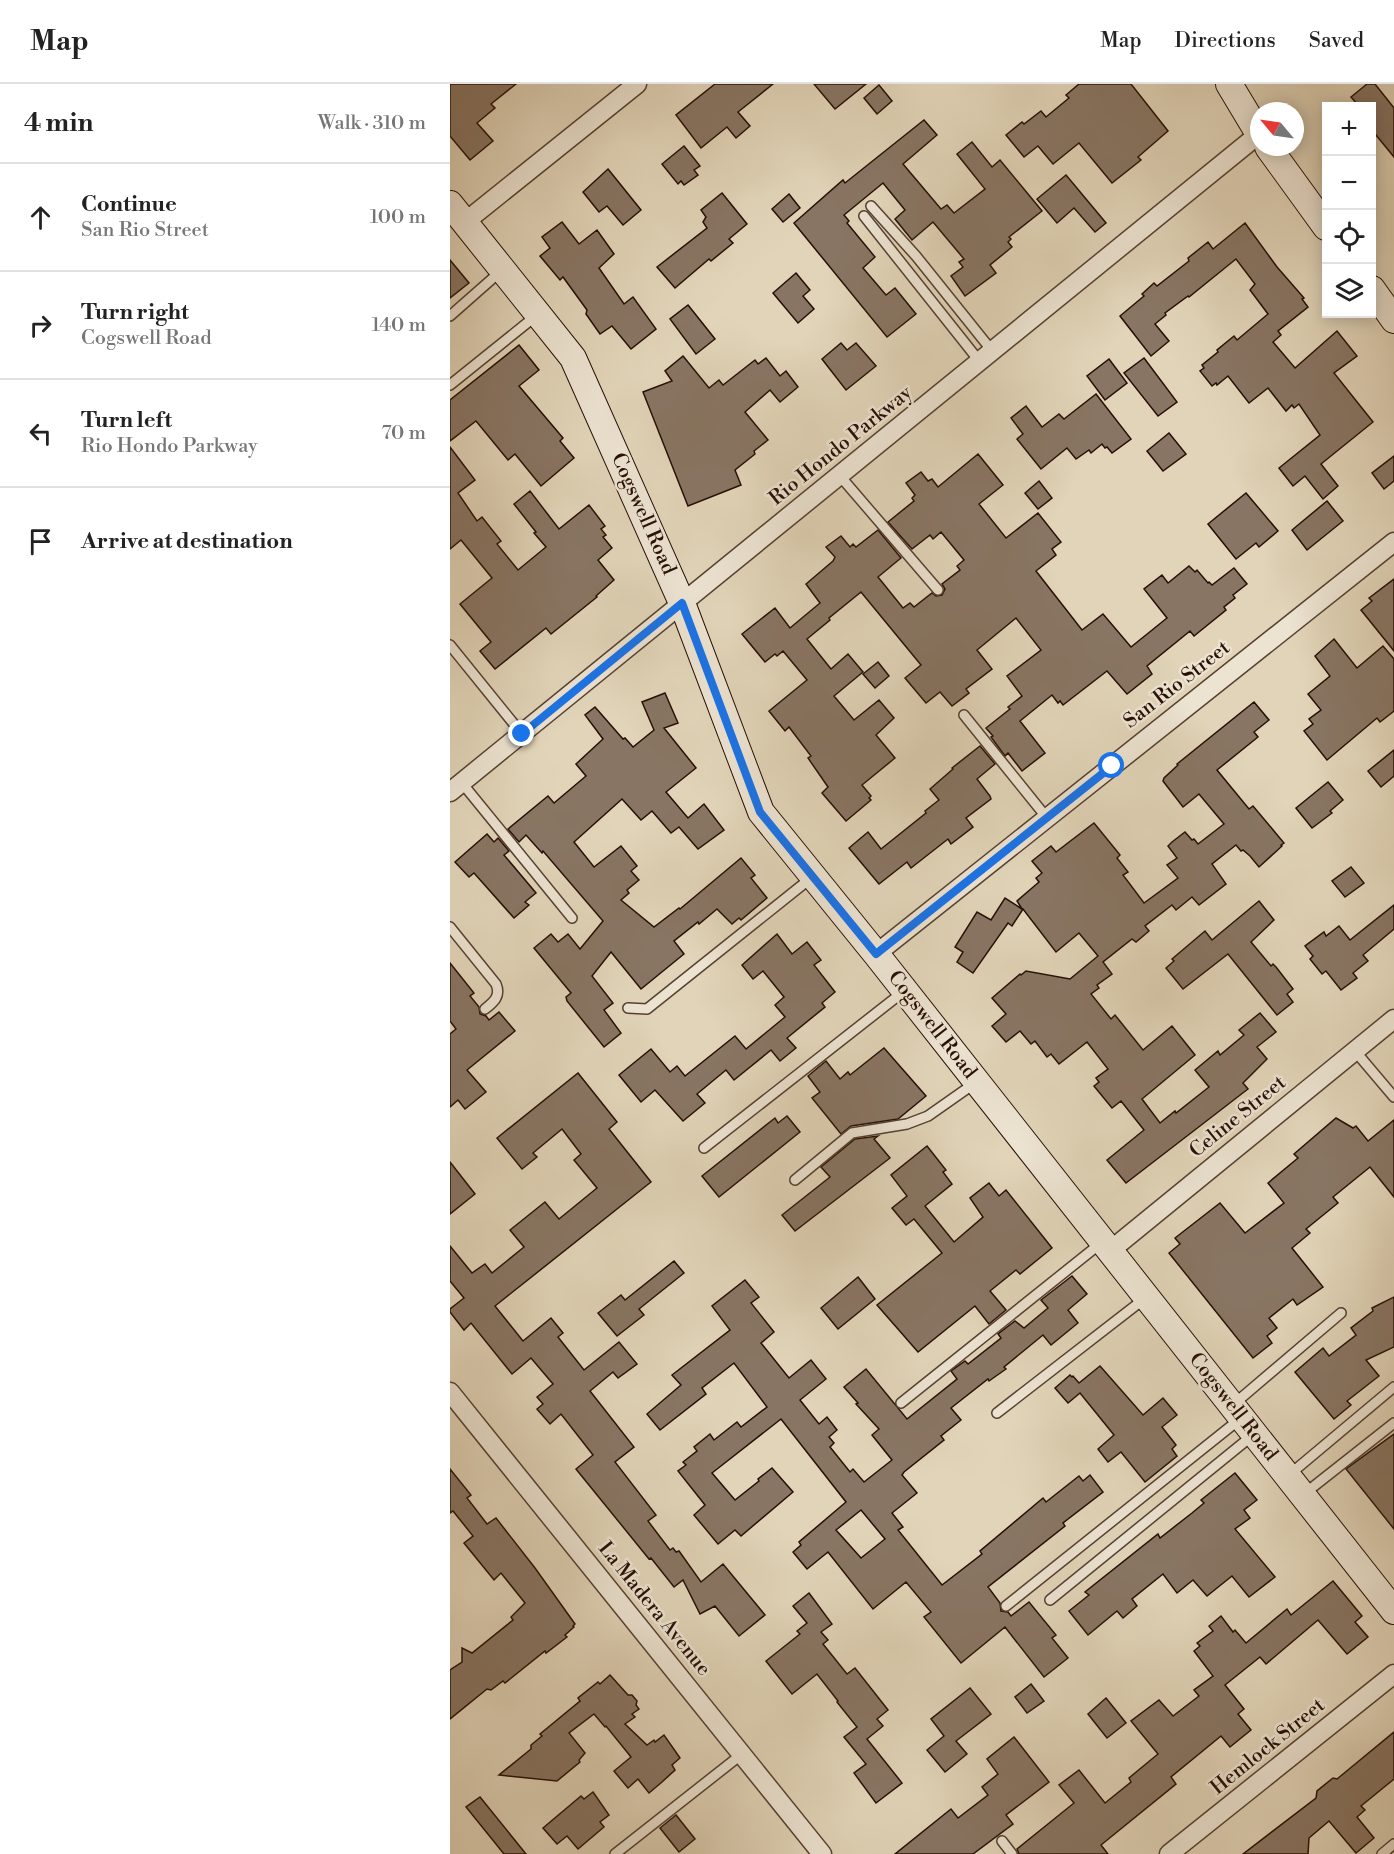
<!DOCTYPE html>
<html lang="en">
<head>
<meta charset="utf-8">
<style>
	:root { --surface:#fff; --page:#f6f6f6; --text:#222; --muted:#767676; --line:#e0e0e0 }
	body { margin:0; font-family:"Libre Bodoni",serif; background:var(--page); color:var(--text) }
	.controls { position:absolute; right:18px; top:18px; display:grid; overflow:hidden; border-radius:0px; box-shadow:0 3px 15px #0003 }
	.controls button { width:54px; height:54px; display:grid; place-items:center; padding:0; border:0; border-bottom:2px solid var(--line); background:var(--surface); color:var(--text); font:30px sans-serif }
	.compass { position:absolute; left:800px; top:18px; width:54px; height:54px; border-radius:50%; background:var(--surface); box-shadow:0 3px 15px #0003; rotate:299deg }
	.stop { position:absolute; width:18px; height:18px; margin:-14px; border:4px solid #1a73e8; border-radius:50%; background:#fff }
	.stop.end { background:#1a73e8; border-color:#fff; box-shadow:0 2px 6px #0008 }
	.list { margin:0; padding:0; list-style:none }
	h2 { display:flex; justify-content:space-between; align-items:center; height:78px; margin:0; padding:0 24px; font-size:26px }
	h2 small { font-size:20px; font-weight:400; color:var(--muted) }
	.list li { display:grid; grid-template-columns:39px 1fr auto; gap:18px; align-items:center; box-sizing:border-box; height:108px; padding:0 24px; border-top:2px solid var(--line) }
	.list b { display:block; font-size:22px; white-space:nowrap }
	.list p { margin:0; font-size:20px; white-space:nowrap; color:var(--muted) }
	.list em { font-size:20px; font-style:normal; color:var(--muted) }
	.icon { flex:none; width:33px; height:33px; fill:none; stroke:currentColor; stroke-width:2; stroke-linecap:round; stroke-linejoin:round }
	.map { position:relative; flex:none; width:944px; height:1770px; overflow:hidden }
	header { display:flex; align-items:center; gap:36px; box-sizing:border-box; height:84px; padding:0 30px; background:var(--surface); border-bottom:2px solid var(--line) }
	header strong { font-size:28px }
	nav { display:flex; gap:33px; margin-inline-start:auto; font-size:21px }
	main { display:flex }
	aside { flex:1; background:var(--surface) }
	.map>svg:first-child { display:block }
</style>
</head>
<body>
<header>
<strong>Map</strong>
<nav><a>Map</a><a>Directions</a><a>Saved</a></nav>
</header>
<main>
<aside>
<h2>4 min<small>Walk · 310 m</small></h2>
<ul class="list">
<li><svg class="icon" aria-label="ahead" viewBox="0 0 24 24"><path d="M12 20V5M6 11l6-6 6 6"/></svg><div><b>Continue</b><p>San Rio Street</p></div><em>100 m</em></li>
<li><svg class="icon" aria-label="right" viewBox="0 0 24 24"><path d="M7 20v-9h11M14 6l5 5-5 5"/></svg><div><b>Turn right</b><p>Cogswell Road</p></div><em>140 m</em></li>
<li><svg class="icon" aria-label="left" viewBox="0 0 24 24"><path d="M17 20v-9H6M10 6l-5 5 5 5"/></svg><div><b>Turn left</b><p>Rio Hondo Parkway</p></div><em>70 m</em></li>
<li><svg class="icon" aria-label="arrive" viewBox="0 0 24 24"><path d="M6 21V4h12l-3 4 3 4H6"/></svg><div><b>Arrive at destination</b></div></li>
</ul>
</aside>
<div class="map">
<svg width="944" height="1770" viewBox="0 0 944 1770">
	<rect width="100%" height="100%" fill="#e1d4b8"/>
	<filter id="stains"><feTurbulence type="fractalNoise" baseFrequency=".00333" numOctaves="4"/><feColorMatrix values="0 0 0 0 .2 0 0 0 0 .09 0 0 0 0 .02 0 0 0 .5 -.17"/></filter>
	<radialGradient id="worn" r=".72"><stop offset=".6" stop-color="#630" stop-opacity="0"/><stop offset="1" stop-color="#630" stop-opacity=".3"/></radialGradient>
	<g fill="#887563" stroke="#270f06" stroke-width="1.5" fill-rule="evenodd">
		<path d="M0 0H66L41 20 45 24 27 39 43 57 20 76 0 52Z"/>
		<path d="M265 0H323L288 28 300 42 286 54 277 43 251 64 226 31Z"/>
		<path d="M364 0H416L385 25Z"/>
		<path d="M629 0H681L718 47 688 73 691 76 662 99 629 59 603 80 588 62 574 73 556 51 572 38 574 40 591 27 596 33 619 14 616 11Z"/>
		<path d="M917 0H925L944 24V73L921 45V22H909L901 13Z"/>
		<path d="M429 1 442 17 427 30 414 14Z"/>
		<path d="M474 36 487 51 453 80 491 125 497 121 504 129 535 105 507 70 522 58 542 83 550 76 592 127 559 153 561 155 558 158 562 163 540 181 546 189 515 212 501 192 513 183 509 178 514 175 483 138 462 156 445 135 455 126 433 99 394 131 399 137 397 139 425 173 413 184 436 211 445 204 466 230 437 253 344 139 393 96 395 99Z"/>
		<path d="M234 62 250 82 244 86 248 91 234 101 231 97 228 100 212 80Z"/>
		<path d="M158 85 191 126 173 141 157 122 149 128 133 108Z"/>
		<path d="M616 91 656 139 645 148 624 124 607 139 587 115Z"/>
		<path d="M272 109 297 140 279 155 283 159 261 177 259 175 225 204 207 183 257 144 253 138 256 133 251 126Z"/>
		<path d="M339 110 350 124 333 138 322 125Z"/>
		<path d="M112 138 129 160 147 146 164 170 149 184 174 220 183 213 206 245 181 265 162 242 150 250 136 230 137 226 113 193 110 196 90 172 100 164 92 153Z"/>
		<path d="M795 139 827 183 854 214 852 215 858 223 828 247 831 251 823 258 845 284 887 247 907 272 884 289 923 338 871 380 888 402 873 415 855 392 843 402 829 384 870 351 849 320 844 324 842 321 836 327 818 304 799 319 778 292 767 301 766 299 762 302 750 287 754 284 752 281 768 268 767 266 784 252 787 256 818 230 800 206 805 200 786 175 739 213 738 212 715 229 716 231 705 240 719 257 701 272 670 232 694 212 692 210 704 199 707 202 739 177 738 174 758 158 763 165Z"/>
		<path d="M0 176 19 199 0 214Z"/>
		<path d="M346 189 360 206 353 212 364 225 348 239 323 209Z"/>
		<path d="M238 221 265 255 246 270 220 235Z"/>
		<path d="M391 259 397 266 406 259 426 282 396 306 372 275Z"/>
		<path d="M69 261 89 286 69 302 113 354 110 357 124 374 91 402 65 370 58 376 26 337 0 357V316Z"/>
		<path d="M233 272 259 304 269 296 273 301 305 276 308 280 316 274 330 292 336 287 348 303 330 318 320 306 295 328 318 356 304 367 305 370 285 386 291 401 238 422 193 308 222 297 215 287Z"/>
		<path d="M694 274 727 318 708 332 674 289Z"/>
		<path d="M659 275 677 299 655 316 637 292Z"/>
		<path d="M646 310 681 355 662 369 657 363 655 364 652 360 641 369 639 366 626 375 617 364 591 385 567 355 573 350 561 334 576 322 592 343 609 330 614 335Z"/>
		<path d="M719 349 736 370 713 387 697 367Z"/>
		<path d="M0 363 25 396 8 409 27 437 32 433 51 457 47 460 68 486 96 463 84 449 86 448 64 420 80 407 109 445 139 421 155 442 151 445 156 451 153 453 162 464 148 476 164 496 146 512 147 513 101 550 96 544 45 585 30 567 41 558 10 520 42 494 11 456 0 465Z"/>
		<path d="M528 370 553 401 529 420 556 454 588 429 611 458 602 465 606 471 586 487 632 546 653 530 681 563 717 534 694 505 712 491 718 499 739 482 745 488 747 486 758 499 759 498 762 501 784 484 797 500 783 511 785 514 774 523 776 526 744 552 740 547 697 582 702 590 677 610 657 587 613 621 610 617 608 619 602 611 570 637 595 669 572 687 558 669 555 672 541 653 543 652 536 644 560 625 558 623 572 612 557 592 591 566 566 534 527 566 542 585 516 605 519 609 502 622 490 608 476 619 455 594 471 581 411 508 379 534 380 536 357 555 381 585 398 570 413 588 384 612 404 636 429 616 444 634 426 651 445 674 412 701 421 712 419 714 421 716 396 737 372 709 378 703 358 674 361 672 339 643 335 647 319 627 357 596 333 567 327 572 325 570 315 578 292 550 325 524 340 544 370 519 356 500 383 477 385 473 376 463 391 452 400 463 403 460 406 463 428 446 451 474 428 493 453 524 460 519 464 523 482 509 486 512 492 511 495 505 492 500 510 486 507 482 514 476 491 448 483 455 480 451 462 465 438 438 464 417 462 414 465 411 456 399 471 388 478 397 482 395 488 403Z"/>
		<path d="M944 372V397L934 405 922 389Z"/>
		<path d="M589 397 602 414 588 425 575 409Z"/>
		<path d="M796 409 828 447 809 463 806 459 786 475 758 440Z"/>
		<path d="M877 417 893 437 857 466 842 446Z"/>
		<path d="M944 495V567L911 526 922 517 919 514Z"/>
		<path d="M884 555 907 584 933 562 944 575V627L930 638 927 634 877 676 854 647 863 640 859 635 871 626 858 610 880 592 865 572Z"/>
		<path d="M428 578 439 592 425 604 413 590Z"/>
		<path d="M215 609 228 639 214 644 246 684 216 708 238 734 254 720 274 746 248 765 229 743 221 749 202 727 191 736 172 715 124 758 144 783 171 762 187 782 181 787 189 796 177 806 179 809 171 816 204 843 229 824 230 825 291 774 305 791 301 794 317 814 291 836 289 834 282 840 267 825 249 840 248 838 224 857 234 870 191 905 161 868 142 892 163 919 154 926 171 949 154 963 117 917 116 913 121 909 84 864 101 850 108 858 118 850 130 865 153 837 93 767 92 769 76 751 69 758 58 745 98 712 104 719 136 692 126 680 153 655 135 631 145 623 173 655 175 654 183 663 204 646 192 618Z"/>
		<path d="M804 618 819 636 804 648 808 653 767 686 799 725 803 722 834 759 831 761 832 762 809 783 800 772 793 766 791 767 786 761 762 780 776 800 749 821 742 813 726 826 722 821 695 842 699 847 686 858 682 855 653 878 662 890 647 901 649 904 641 910 661 935 665 931 693 966 722 942 745 971 692 1015 710 1039 725 1027 726 1029 759 1003 745 986 768 967 770 971 794 951 789 946 810 929 826 948 807 963 817 975 793 999 798 1005 676 1099 657 1076 694 1046 671 1017 662 1024 644 1002 649 998 646 994 658 985 637 958 609 980 601 970 597 973 585 957 581 960 570 947 556 958 542 942 556 930 542 914 570 890 571 891 576 887 620 895 648 872 629 849 606 868 573 825 562 842 558 839 523 889 507 878 513 868 505 863 527 828 541 836 555 814 572 825 567 817 589 798 586 794 592 789 582 777 601 762 606 768 644 739 670 771 667 774 678 788 673 791 694 819 728 794 717 781 727 774 718 762 722 758 735 748 742 756 744 755 748 760 774 740 749 710 733 723 713 697 714 694 728 681 727 680Z"/>
		<path d="M530 662 545 680 527 695 540 712 541 715 516 734 523 743 501 760 498 755 461 784 457 778 429 800 399 764 418 748 431 765 476 729 475 727 489 716 480 705 503 685 502 684Z"/>
		<path d="M944 666V692L931 703 918 687Z"/>
		<path d="M878 698 893 716 880 727 882 729 862 744 846 724Z"/>
		<path d="M37 750 44 758 48 754 59 767 54 771 86 809 75 818 79 821 64 834 24 789 19 793 5 778Z"/>
		<path d="M901 783 914 799 895 813 882 797Z"/>
		<path d="M809 817 824 836 801 858 821 882 823 880 826 883 843 905 837 910 843 918 827 931 778 870 733 905 716 884 724 877 722 875 755 847 762 856Z"/>
		<path d="M944 821V845L913 871 918 877 903 889 907 894 891 906 876 887 872 890 860 875 863 872 855 862 874 848 876 852 889 842 900 856Z"/>
		<path d="M327 850 342 870 357 858 371 876 364 881 385 908 372 919 375 923 337 954 346 964 330 977 321 966 284 996 276 986 247 1010 255 1019 233 1037 205 1006 191 1018 169 991 201 965 220 988 227 982 235 992 285 952 296 965 335 933 325 921 334 913 313 887 303 895 292 881Z"/>
		<path d="M0 879 24 909 20 912 29 923 30 930 36 932 39 936 49 928 65 947 17 986 36 1008 15 1025 8 1016 0 1023V950L6 945 0 937Z"/>
		<path d="M434 964 476 1012 448 1035 401 1042 391 1050 362 1014 370 1008 358 992 376 977 390 995 398 988 400 991Z"/>
		<path d="M128 989 167 1038 159 1045 201 1098 45 1222 73 1257 101 1234 113 1249 108 1253 134 1286 169 1258 187 1280 168 1294 163 1288 140 1307 184 1363 165 1378 206 1431 198 1437 220 1466 223 1464 226 1468 229 1467 251 1498 273 1480 315 1531 289 1552 265 1522 250 1530 233 1496 224 1503 201 1474 199 1475 126 1385 143 1371 111 1330 100 1340 87 1325 93 1320 87 1313 103 1300 81 1274 62 1290 21 1239 14 1246 0 1228V1225L14 1214 0 1197V1162L22 1189 35 1180 42 1189 74 1163 60 1146 95 1118 109 1135 147 1104 124 1076 131 1070 112 1045 83 1069 87 1073 72 1085 47 1054Z"/>
		<path d="M337 1032 350 1048 269 1113 252 1092 325 1034 328 1039Z"/>
		<path d="M886 1034 903 1044 906 1042 918 1057 944 1036V1113L920 1083 883 1113 888 1119 856 1145 860 1149 842 1164 873 1203 847 1221 843 1215 819 1234 827 1244 817 1252 822 1259 803 1274 719 1169 730 1160 725 1154 770 1119 795 1149 834 1119 818 1099 848 1074 844 1070Z"/>
		<path d="M428 1052 424 1055 440 1074 345 1147 332 1131 380 1093 371 1083 405 1055Z"/>
		<path d="M477 1062 496 1086 493 1088 502 1100 475 1122 504 1158 533 1133 520 1114 539 1099 549 1112 556 1106 602 1164 570 1190 566 1186 540 1207 556 1226 539 1240 525 1222 468 1268 427 1221 492 1169 464 1135 456 1141 442 1124 457 1112 441 1091Z"/>
		<path d="M0 1078 25 1110 0 1130Z"/>
		<path d="M224 1177 234 1189 189 1225 194 1231 167 1252 148 1229 171 1211 175 1216Z"/>
		<path d="M622 1192 637 1210 618 1226 628 1239 601 1261 593 1251 554 1283 556 1285 539 1297 538 1295 501 1324 511 1336 491 1352 494 1356 454 1388 452 1391 467 1409 442 1429 453 1443 448 1446 492 1501 532 1470 530 1467 593 1414 596 1418 629 1392 633 1397 640 1391 653 1408 613 1439 615 1442 538 1503 550 1519 551 1527 558 1528 561 1532 579 1518 606 1551 602 1554 618 1574 594 1593 555 1543 511 1579 474 1533 481 1528 456 1498 423 1525 378 1468 357 1485 343 1468 351 1461 349 1458 396 1418 331 1335 262 1389 285 1416 309 1397 308 1395 322 1384 343 1408 291 1452 285 1446 268 1460 244 1431 255 1421 228 1387 236 1381 233 1378 247 1367 244 1363 260 1350 264 1356 287 1338 291 1343 317 1323 284 1279 252 1304 256 1310 210 1346 197 1330 231 1301 222 1291 280 1246 262 1222 295 1196 309 1213 301 1219 324 1248 311 1259 339 1294 361 1276 376 1295 350 1316 369 1340 377 1333 387 1346 379 1353 384 1359 380 1363 400 1388 403 1385 414 1398 442 1376 422 1351 429 1345 406 1320 408 1319 394 1303 416 1285 457 1335 507 1295 501 1287 515 1277 518 1280 551 1254 548 1250 565 1237 574 1244 598 1224 591 1216ZM411 1426 435 1455 411 1474 386 1446Z"/>
		<path d="M408 1193 425 1215 388 1245 371 1224Z"/>
		<path d="M944 1213V1263L916 1276 929 1292 897 1317 901 1321 884 1335 845 1288 873 1264 879 1272 906 1251 901 1244 923 1227 922 1224Z"/>
		<path d="M650 1282 693 1331 713 1314 727 1331 712 1343 726 1361 722 1365 727 1372 695 1398 671 1368 658 1378 648 1365 664 1351 630 1309 618 1319 605 1304 620 1291 622 1293 623 1292 629 1299Z"/>
		<path d="M944 1350V1445L896 1385Z"/>
		<path d="M0 1385 21 1411 17 1414 37 1440 46 1434 85 1484 125 1540 123 1542 124 1543 115 1551 117 1553 96 1569 95 1567 55 1599 53 1597 41 1606 37 1605 0 1635V1586L12 1578V1564L22 1569 63 1536 61 1533 75 1519 51 1489 44 1496 14 1459 23 1452 3 1427 0 1429Z"/>
		<path d="M785 1389 807 1416 794 1426 800 1434 785 1445 825 1493 799 1513 782 1492 757 1512 743 1496 727 1509 713 1490 682 1515 687 1522 673 1534 667 1527 638 1551 619 1527 639 1511 635 1508 708 1450 710 1454 742 1429 754 1419 751 1416Z"/>
		<path d="M883 1497 912 1532 905 1538 918 1553 897 1570 868 1536 816 1580 810 1573 775 1601 794 1625 788 1630 801 1646 780 1663 771 1652 721 1693 726 1700 651 1761 658 1770H569L567 1765 624 1719 609 1701 629 1686 655 1719 681 1698 679 1694 708 1670 681 1637 709 1616 723 1632 749 1612 744 1606 763 1592 744 1567 750 1562 747 1559 763 1547 759 1542 771 1532 783 1548 785 1546 796 1559 837 1525 841 1531Z"/>
		<path d="M359 1509 382 1540 371 1548 378 1556 373 1560 397 1590 405 1584 438 1626 427 1635 433 1642 417 1655 452 1699 426 1719 404 1689 416 1680 394 1653 407 1643 387 1618 388 1617 367 1590 342 1610 316 1577 350 1550 347 1547 357 1539 343 1522Z"/>
		<path d="M160 1591 178 1611H182L187 1617 186 1621 189 1625 182 1630 185 1633 175 1640 197 1661 204 1656 205 1658 214 1651 230 1674 222 1681 225 1686 212 1698 199 1709 188 1695 178 1704 164 1687 181 1673 156 1642 155 1643 144 1630 119 1649 135 1669 129 1676 130 1678 107 1697 49 1691 81 1665V1661L92 1652 90 1650 130 1617 128 1614 148 1598 150 1600Z"/>
		<path d="M581 1600 594 1617 577 1629 565 1613Z"/>
		<path d="M520 1604 541 1630 506 1657 517 1670 495 1688 477 1666 494 1652 481 1635Z"/>
		<path d="M656 1614 676 1639 657 1654 638 1630Z"/>
		<path d="M944 1648V1695L911 1722 915 1726 907 1733 924 1754 906 1769 879 1737 859 1754 858 1770H793L866 1714 867 1707 883 1694 887 1695Z"/>
		<path d="M564 1653 599 1698 556 1731 563 1740 523 1770H445L501 1725 508 1734 538 1711 532 1703 548 1690 537 1675Z"/>
		<path d="M143 1708 159 1731 150 1738 154 1743 128 1765 117 1752 107 1760 93 1744 131 1712 134 1715Z"/>
		<path d="M30 1713 76 1770H54L16 1723Z"/>
		<path d="M226 1731 245 1755 229 1768 210 1744Z"/>
	</g>
	<g fill="none" stroke-linecap="round" stroke-linejoin="round">
		<g stroke="#564032" stroke-width="12">
			<g id="lane">
				<path d="M421 122 466 172 543 268"/>
				<path d="M414 132 530 278"/>
				<path d="M0 232 51 187"/>
				<path d="M0 301 87 231"/>
				<path d="M390 392 488 506"/>
				<path d="M0 561 72 650"/>
				<path d="M514 631 597 734"/>
				<path d="M12 699 122 834"/>
				<path d="M0 843 46 900C51 912 44 918 35 925"/>
				<path d="M178 924 197 925 361 794"/>
				<path d="M905 967 944 1013"/>
				<path d="M254 1064 453 908"/>
				<path d="M345 1096 402 1049 457 1040 478 1032 525 999"/>
				<path d="M451 1319 651 1159"/>
				<path d="M784 1320 891 1229"/>
				<path d="M547 1329 694 1215"/>
				<path d="M839 1391 944 1303"/>
				<path d="M854 1410 944 1339"/>
				<path d="M600 1516 803 1351"/>
				<path d="M556 1522 790 1335"/>
				<path d="M552 1757 562 1770"/>
				<path d="M165 1770 292 1670"/>
				<path d="M932 1770 944 1760"/>
			</g>
		</g>
		<g stroke="#564032" stroke-width="21">
			<g id="street">
				<path d="M15 138 187 0"/>
				<path d="M0 708 809 50"/>
				<path d="M426 870 944 458"/>
				<path d="M661 1166 944 935"/>
				<path d="M0 1308 372 1770"/>
				<path d="M719 1770 944 1590"/>
			</g>
		</g>
		<g stroke="#270f06" stroke-width="28">
			<g id="secondary">
				<path d="M779 0 809 50"/>
				<path d="M818 63 876 143"/>
				<path d="M0 120 123 274 232 519 311 728 426 870 944 1527"/>
				<path d="M922 205 944 236"/>
			</g>
		</g>
		<use href="#lane" stroke="#ece3d1" stroke-width="9"/>
		<use href="#street" stroke="#ece3d1" stroke-width="18"/>
		<use href="#secondary" stroke="#ece3d1" stroke-width="26"/>
	</g>
	<g fill="none" stroke-linecap="round" stroke-linejoin="round">
		<path stroke="#1a73e8" stroke-width="8" d="M72 650 232 519 310 728 426 870 662 682"/>
	</g>
	<g text-anchor="middle" dominant-baseline="central" stroke-width="5" stroke-linejoin="round" paint-order="stroke">
		<g font-size="20" fill="#270f06" stroke="#ece3d1">
			<text transform="translate(391 362) rotate(-39)">Rio Hondo Parkway</text>
			<text transform="translate(193 430) rotate(66)">Cogswell Road</text>
			<text transform="translate(727 601) rotate(-38)">San Rio Street</text>
			<text transform="translate(482 941) rotate(52)">Cogswell Road</text>
			<text transform="translate(788 1033) rotate(-39)">Celine Street</text>
			<text transform="translate(783 1323) rotate(52)">Cogswell Road</text>
			<text transform="translate(204 1525) rotate(51)">La Madera Avenue</text>
			<text transform="translate(818 1663) rotate(-39)">Hemlock Street</text>
		</g>
	</g>
	<rect width="100%" height="100%" filter="url(#stains)"/>
	<rect width="100%" height="100%" fill="url(#worn)"/>
</svg>
<div class="controls">
<button>+</button>
<button>−</button>
<button><svg class="icon" aria-label="locate" viewBox="0 0 24 24"><circle cx="12" cy="12" r="6"/><path d="M12 2v4M12 18v4M2 12h4M18 12h4"/></svg></button>
<button><svg class="icon" aria-label="layers" viewBox="0 0 24 24"><path d="M12 4l9 5-9 5-9-5zM3 14l9 5 9-5"/></svg></button>
</div>
<svg class="compass" viewBox="-18 -18 36 36"><path d="M0-13l5 13h-10z" fill="#e53935"/><path d="M0 13l5-13h-10z" fill="#767676"/></svg>
<div class="stop" style="left:662px;top:682px"></div>
<div class="stop end" style="left:72px;top:650px"></div>
</div>
</main>
</body>
</html>
